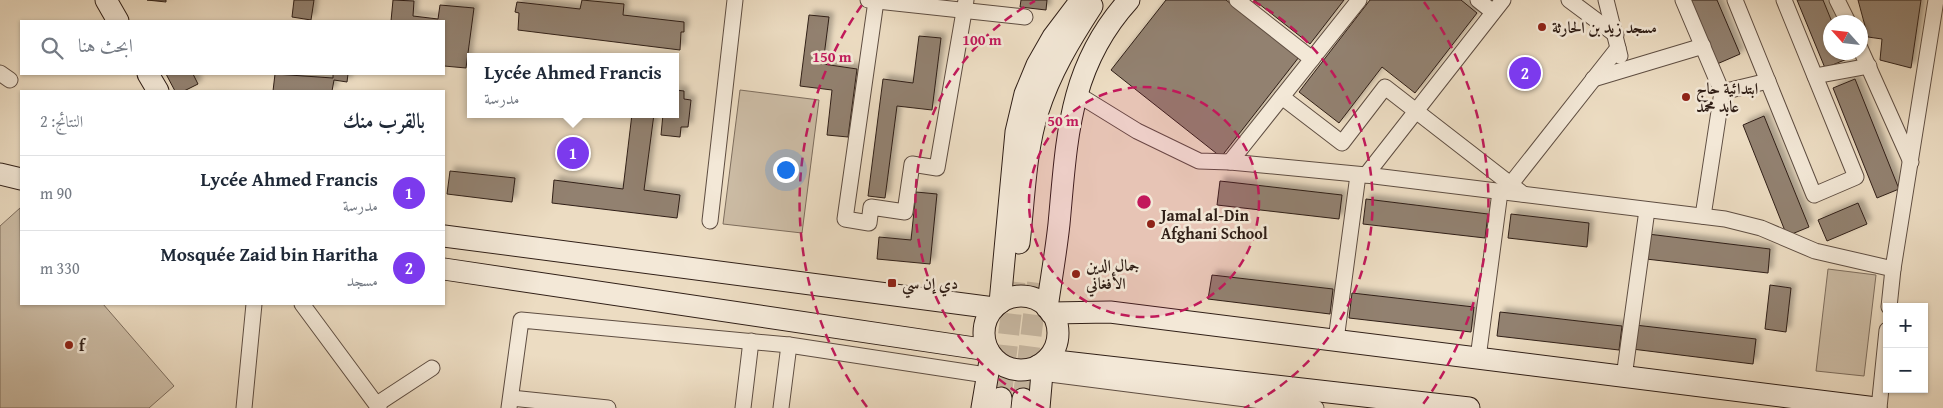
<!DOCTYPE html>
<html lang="ar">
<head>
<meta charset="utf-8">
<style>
	:root { --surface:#fff; --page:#f6f6f7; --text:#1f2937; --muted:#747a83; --line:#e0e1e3; --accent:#7c3aed }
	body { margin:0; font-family:"Gentium Book Plus",Amiri,serif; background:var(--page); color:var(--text); direction:rtl }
	.controls { position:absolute; right:15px; bottom:15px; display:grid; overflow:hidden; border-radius:0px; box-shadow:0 1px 4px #0004 }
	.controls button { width:45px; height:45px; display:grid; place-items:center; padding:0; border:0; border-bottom:1px solid var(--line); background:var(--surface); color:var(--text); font:25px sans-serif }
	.compass { position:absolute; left:1823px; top:15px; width:45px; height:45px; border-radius:50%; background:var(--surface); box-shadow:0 1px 4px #0004; rotate:297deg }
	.you { position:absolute; left:785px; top:169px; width:18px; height:18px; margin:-12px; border:4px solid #fff; border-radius:50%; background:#1a73e8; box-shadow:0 0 0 8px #1a73e833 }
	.badge { display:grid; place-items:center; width:32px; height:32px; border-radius:50%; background:var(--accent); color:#fff; font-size:16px; font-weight:700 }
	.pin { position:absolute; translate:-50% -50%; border:2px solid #fff; box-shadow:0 1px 5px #0006 }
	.popup { position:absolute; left:467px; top:53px; width:212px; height:65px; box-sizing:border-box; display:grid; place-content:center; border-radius:0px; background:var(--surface); filter:drop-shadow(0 1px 4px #0005); font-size:16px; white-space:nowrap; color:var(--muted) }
	.popup b { font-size:19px; color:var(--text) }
	.popup::after { content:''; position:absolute; left:50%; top:100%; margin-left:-10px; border:10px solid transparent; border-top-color:var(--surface) }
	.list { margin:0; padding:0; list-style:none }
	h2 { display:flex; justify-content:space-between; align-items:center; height:65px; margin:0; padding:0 20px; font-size:21px }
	h2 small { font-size:16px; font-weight:400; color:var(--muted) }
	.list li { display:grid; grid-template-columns:32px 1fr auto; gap:15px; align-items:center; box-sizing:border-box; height:75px; padding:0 20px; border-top:1px solid var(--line) }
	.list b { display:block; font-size:19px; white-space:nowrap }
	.list p { margin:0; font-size:16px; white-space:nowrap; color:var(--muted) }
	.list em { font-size:16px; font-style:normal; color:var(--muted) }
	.icon { flex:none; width:28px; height:28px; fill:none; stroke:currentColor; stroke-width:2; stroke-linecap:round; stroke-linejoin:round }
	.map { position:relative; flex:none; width:1943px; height:408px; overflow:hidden; direction:ltr }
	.search { position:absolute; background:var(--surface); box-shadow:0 1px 4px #0004; left:20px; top:20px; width:425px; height:55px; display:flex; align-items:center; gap:12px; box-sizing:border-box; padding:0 18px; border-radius:0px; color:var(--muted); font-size:19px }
	.panel { position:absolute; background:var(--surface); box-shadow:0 1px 4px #0004; left:20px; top:90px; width:425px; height:215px; border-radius:0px; direction:rtl }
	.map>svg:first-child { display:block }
</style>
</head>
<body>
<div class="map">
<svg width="1943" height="408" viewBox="0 0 1943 408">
	<defs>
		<filter id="shadow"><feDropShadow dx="4.5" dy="-4.5" stdDeviation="2.5" flood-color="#0004"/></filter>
	</defs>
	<rect width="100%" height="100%" fill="#ecdcc2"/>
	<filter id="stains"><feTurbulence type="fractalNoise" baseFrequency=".004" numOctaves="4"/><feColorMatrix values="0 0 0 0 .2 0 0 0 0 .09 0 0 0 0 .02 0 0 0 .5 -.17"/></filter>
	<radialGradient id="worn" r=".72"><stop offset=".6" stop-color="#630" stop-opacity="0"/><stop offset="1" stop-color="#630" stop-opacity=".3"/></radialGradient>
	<g fill="#ccbca5" stroke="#7e6e5e">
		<path d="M740 90 819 100 802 233 723 224Z"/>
		<path d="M20 208 21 304H103L174 386 149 408H0V226Z"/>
		<path d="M1828 269 1876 275 1864 376 1816 371Z"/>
	</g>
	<g fill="#928170" stroke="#301f17" filter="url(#shadow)">
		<path d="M147 0H166V2Z"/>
		<path d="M294 0H314L311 20 292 17Z"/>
		<path d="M393 0 414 1 413 16 438 19 440 5 474 8 466 68 444 66V21H391Z"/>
		<path d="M582 0 624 4 623 15 684 22V32H681L680 50 518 30 519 13 515 12 517 2 580 9Z"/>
		<path d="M1021 0H1047L1046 10 1020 7Z"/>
		<path d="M1166 0H1226L1299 57 1221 157 1111 70Z"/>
		<path d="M1254 0H1344L1310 44Z"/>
		<path d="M1370 0H1461L1477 13 1415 93 1382 67 1339 123 1299 92Z"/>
		<path d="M1691 0H1717L1740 54 1717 64Z"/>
		<path d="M1797 0H1823L1832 22H1830V52H1844L1847 59 1825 68Z"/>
		<path d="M1858 0H1921L1911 68 1880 60 1882 39 1868 37Z"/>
		<path d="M809 15 829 17 823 64 857 69 848 137 827 135 832 90 800 86Z"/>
		<path d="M919 36 941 38 932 110 897 106 885 198 868 196 883 79 913 83Z"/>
		<path d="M166 74H193L198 84 184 91H175Z"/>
		<path d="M275 74 333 78V74H348L347 82 334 80 332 91H273Z"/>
		<path d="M1855 79 1899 189 1877 198 1833 88Z"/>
		<path d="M676 90 684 91V99L691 100 688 127H681L680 137 661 135 663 114H676Z"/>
		<path d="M632 114H654L644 190 680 195 677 218 552 203 554 180 623 189Z"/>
		<path d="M1764 116 1809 227 1787 236 1743 125Z"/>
		<path d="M450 171 515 178 512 202 447 194Z"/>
		<path d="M1220 181 1342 195 1339 219 1217 205Z"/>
		<path d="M916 192 937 194 930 264 877 259 879 237 911 240Z"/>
		<path d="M1366 199 1488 214 1485 238 1363 224Z"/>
		<path d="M1858 203 1867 224 1827 241 1818 220Z"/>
		<path d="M1511 214 1589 223 1587 247 1508 238Z"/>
		<path d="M1648 234 1770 249 1768 273 1646 259Z"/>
		<path d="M1212 275 1333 289 1330 314 1208 299Z"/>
		<path d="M1770 285 1791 288 1786 332 1765 329Z"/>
		<path d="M1352 293 1474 307 1471 332 1349 318Z"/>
		<path d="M1500 312 1622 326 1619 350 1497 336Z"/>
		<path d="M1635 325 1756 339 1753 364 1632 349Z"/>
	</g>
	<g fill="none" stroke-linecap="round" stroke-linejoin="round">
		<g stroke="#c6b6a0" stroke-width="21" stroke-dasharray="21 11" stroke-linecap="butt">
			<path d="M1001 398 1015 281"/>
			<path d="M1023 399 1038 280"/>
		</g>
		<g stroke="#5f4e42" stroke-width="17">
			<g id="street">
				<path d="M868 0 1025 17"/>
				<path d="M1237 0 1312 59"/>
				<path d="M1478 0 1493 12"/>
				<path d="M1569 0 1616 35"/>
				<path d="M1606 0 1620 56"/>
				<path d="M1683 0 1722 92"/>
				<path d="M1735 0 1814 195 1856 177 1784 0"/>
				<path d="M1837 0 1848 22"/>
				<path d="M876 1 845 219 869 223 871 207 905 212 912 164 937 168 966 0"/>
				<path d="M1860 48 1911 162"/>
				<path d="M0 73 10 80"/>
				<path d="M1815 76 1869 66"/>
				<path d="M1593 79 1703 46"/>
				<path d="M1077 94 1137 131 1199 161 1230 162 1366 175 1725 219 1761 228 1815 251 1893 269"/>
				<path d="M1282 97 1342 143 1385 87 1523 194"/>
				<path d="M1230 162 1359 0"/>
				<path d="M1366 175 1503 0"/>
				<path d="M1510 185 1618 48"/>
				<path d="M1703 216 1722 92 1768 81"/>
				<path d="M710 221 735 0"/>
				<path d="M302 304 379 408"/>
				<path d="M1889 307 1893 269 1936 0"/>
				<path d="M1336 340 1358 175"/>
				<path d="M1478 358 1500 192"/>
				<path d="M1042 373 1316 408"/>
				<path d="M1624 377 1647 210"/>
				<path d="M511 398 608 408"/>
				<path d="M377 404 432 368"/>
				<path d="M244 408 254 304"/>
				<path d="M509 408 521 320 789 345 986 375"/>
				<path d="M743 408 751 341"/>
				<path d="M781 408 789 345"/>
				<path d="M1879 408 1887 330"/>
			</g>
		</g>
		<g stroke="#301f17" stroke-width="23">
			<g id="secondary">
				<path d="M106 0 118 21"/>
				<path d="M148 74 158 91"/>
				<path d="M0 174 21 179"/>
				<path d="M444 236 994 308"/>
				<path d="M1019 243C1024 202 1025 151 1038 111 1050 73 1070 40 1092 6"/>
				<path d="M444 269 988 350"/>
				<circle cx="1021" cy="333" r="37"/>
				<path d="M1000 303 1016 132 1025 94 1037 65 1053 37 1081 0"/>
				<path d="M1047 308C1051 280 1056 252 1059 224 1067 139 1068 67 1129 0"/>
				<path d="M1051 313 1110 312 1876 408"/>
				<path d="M1047 360 1469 408"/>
				<path d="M1038 366 1042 373 1039 408"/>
				<path d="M982 408 991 355"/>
				<path d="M1000 408 1001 398"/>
				<path d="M1022 408 1023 399"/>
			</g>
		</g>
		<use href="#street" stroke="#f3e8d7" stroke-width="15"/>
		<use href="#secondary" stroke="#f3e8d7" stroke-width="21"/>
	</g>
	<circle cx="1144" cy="202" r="115" fill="#c2185b" fill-opacity=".12"/>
	<g fill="none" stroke="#c2185b" stroke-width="2.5" stroke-dasharray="9 6">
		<circle cx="1144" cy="202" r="115"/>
		<path d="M1044 408A229 229 0 0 1 1035 1M1253 1A229 229 0 0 1 1244 408"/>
		<path d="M867 407A344 344 0 0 1 864 2M1424 2A344 344 0 0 1 1421 407"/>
	</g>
	<g fill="#8f2418" stroke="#f3e8d7" stroke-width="2">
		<circle cx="1542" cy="27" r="5"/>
		<circle cx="1686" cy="97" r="5"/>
		<circle cx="1151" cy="224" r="5"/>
		<circle cx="1076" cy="274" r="5"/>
		<rect x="887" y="278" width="10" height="10" rx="2.5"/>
		<circle cx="69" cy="345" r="5"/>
	</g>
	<g text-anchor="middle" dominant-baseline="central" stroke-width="5" stroke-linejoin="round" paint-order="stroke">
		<g font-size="16" font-weight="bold" fill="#301f17" stroke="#f3e8d7" text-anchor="start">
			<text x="1552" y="27">مسجد زيد بن الحارثة</text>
			<text x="1696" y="88">ابتدائية حاج<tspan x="1696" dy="18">عابد محمد</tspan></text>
			<text x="1161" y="215">Jamal al-Din<tspan x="1161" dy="18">Afghani School</tspan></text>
			<text x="1086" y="265">جمال الدين<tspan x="1086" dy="18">الأفغاني</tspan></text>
			<text x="902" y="283">دي إن سي</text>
			<text x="79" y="345">f</text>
		</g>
	</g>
	<circle cx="1144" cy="202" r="8" fill="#c2185b" stroke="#f3e8d7" stroke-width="2.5"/>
	<g font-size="15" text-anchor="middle" font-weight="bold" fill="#c2185b" stroke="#f3e8d7" stroke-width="5" stroke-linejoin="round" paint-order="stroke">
		<text x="982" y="45">100 m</text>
		<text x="832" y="62">150 m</text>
		<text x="1063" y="126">50 m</text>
	</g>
	<rect width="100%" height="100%" filter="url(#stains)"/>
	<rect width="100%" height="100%" fill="url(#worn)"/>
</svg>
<div class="controls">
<button>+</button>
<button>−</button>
</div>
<svg class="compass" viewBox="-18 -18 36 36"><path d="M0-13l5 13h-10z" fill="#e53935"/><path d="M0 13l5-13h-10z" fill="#747a83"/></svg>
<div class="you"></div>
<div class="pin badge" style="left:573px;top:153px">1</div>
<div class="popup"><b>Lycée Ahmed Francis</b>مدرسة</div>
<div class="pin badge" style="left:1525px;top:73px">2</div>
<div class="search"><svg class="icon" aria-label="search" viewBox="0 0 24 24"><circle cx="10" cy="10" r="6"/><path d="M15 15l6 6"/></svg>ابحث هنا</div>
<section class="panel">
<h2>بالقرب منك<small>النتائج: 2</small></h2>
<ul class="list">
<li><span class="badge">1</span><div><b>Lycée Ahmed Francis</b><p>مدرسة</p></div><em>90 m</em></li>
<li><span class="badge">2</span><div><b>Mosquée Zaid bin Haritha</b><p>مسجد</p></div><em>330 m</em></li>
</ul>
</section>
</div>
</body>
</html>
